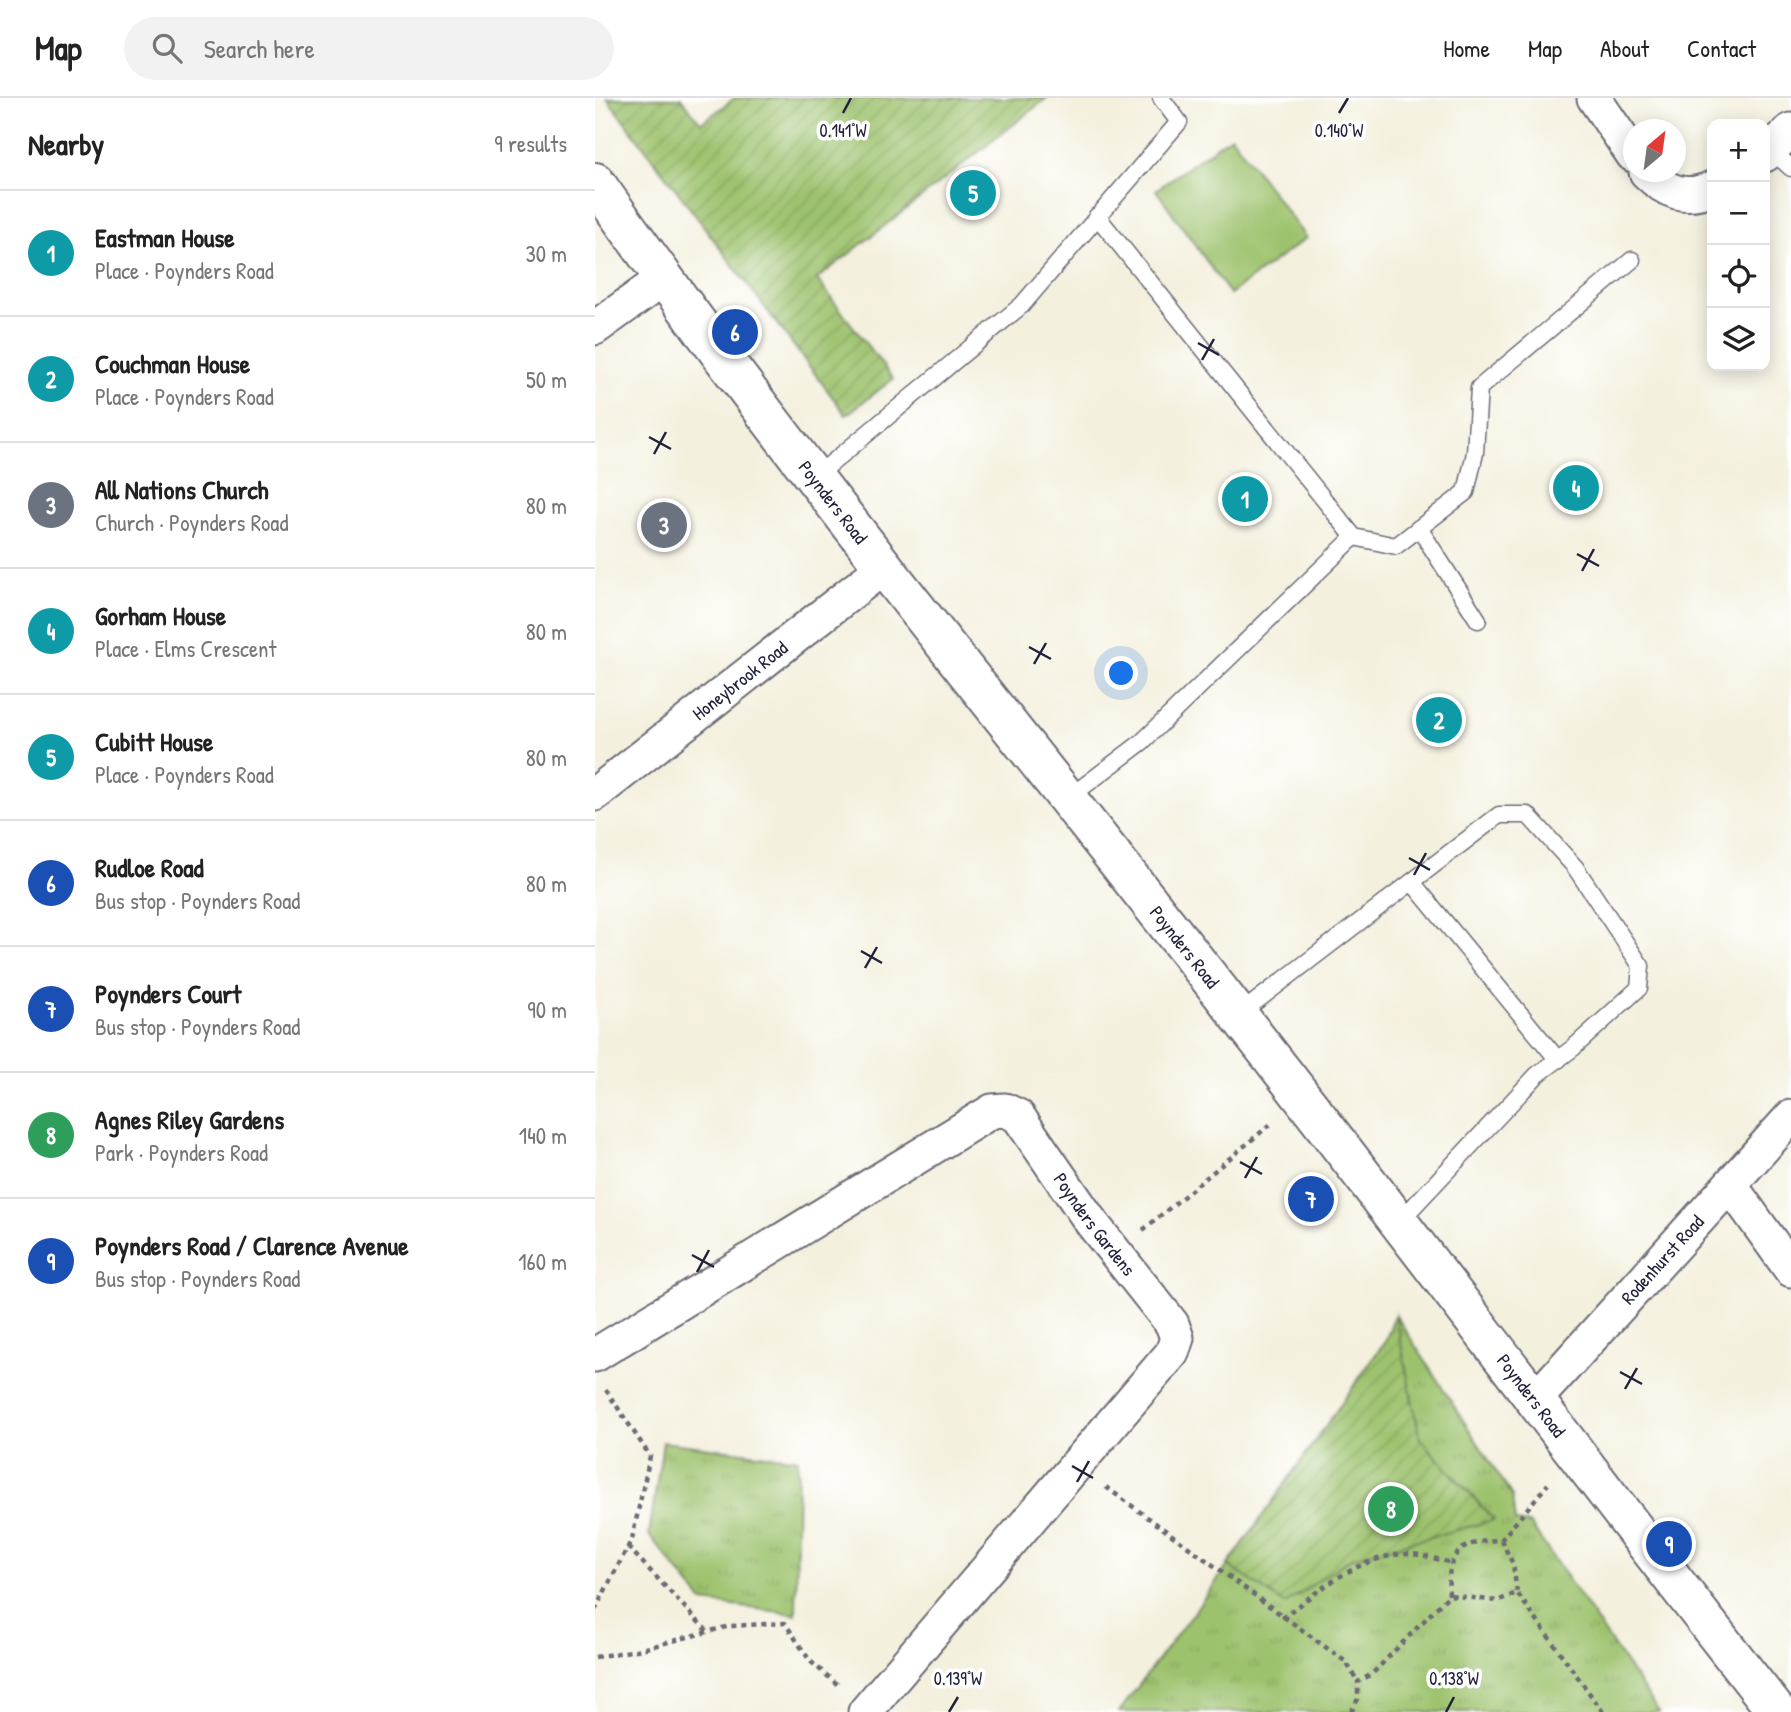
<!DOCTYPE html>
<html lang="en">
<head>
<meta charset="utf-8">
<style>
	:root { --surface:#fff; --page:#f2f2f2; --text:#222; --muted:#767676; --line:#e0e0e0; --accent:#d93025 }
	body { margin:0; font-family:"Patrick Hand",sans-serif; background:var(--page); color:var(--text) }
	.controls { position:absolute; right:21px; top:21px; display:grid; overflow:hidden; border-radius:14px; box-shadow:0 4px 18px #0003 }
	.controls button { width:63px; height:63px; display:grid; place-items:center; padding:0; border:0; border-bottom:2px solid var(--line); background:var(--surface); color:var(--text); font:35px sans-serif }
	.compass { position:absolute; left:1028px; top:21px; width:63px; height:63px; border-radius:50%; background:var(--surface); box-shadow:0 4px 18px #0003; rotate:29deg }
	.you { position:absolute; left:527px; top:576px; width:24px; height:24px; margin:-18px; border:5px solid #fff; border-radius:50%; background:#1a73e8; box-shadow:0 0 0 10px #1a73e833 }
	.badge { display:grid; place-items:center; width:46px; height:46px; border-radius:50%; background:var(--accent); color:#fff; font-size:23px; font-weight:700 }
	.pin { position:absolute; translate:-50% -50%; border:4px solid #fff; box-shadow:0 2px 7px #0006 }
	.list { margin:0; padding:0; list-style:none }
	h2 { display:flex; justify-content:space-between; align-items:center; height:91px; margin:0; padding:0 28px; font-size:30px }
	h2 small { font-size:23px; font-weight:400; color:var(--muted) }
	.list li { display:grid; grid-template-columns:46px 1fr auto; gap:21px; align-items:center; box-sizing:border-box; height:126px; padding:0 28px; border-top:2px solid var(--line) }
	.list b { display:block; font-size:26px; white-space:nowrap }
	.list p { margin:0; font-size:23px; white-space:nowrap; color:var(--muted) }
	.list em { font-size:23px; font-style:normal; color:var(--muted) }
	.icon { flex:none; width:38px; height:38px; fill:none; stroke:currentColor; stroke-width:2; stroke-linecap:round; stroke-linejoin:round }
	.map { position:relative; flex:none; width:1196px; height:1614px; overflow:hidden }
	header { display:flex; align-items:center; gap:42px; box-sizing:border-box; height:98px; padding:0 35px; background:var(--surface); border-bottom:2px solid var(--line) }
	header strong { font-size:33px }
	nav { display:flex; gap:38px; margin-inline-start:auto; font-size:24px }
	.search { width:490px; height:63px; background:var(--page); display:flex; align-items:center; gap:18px; box-sizing:border-box; padding:0 24px; border-radius:38px; color:var(--muted); font-size:26px }
	main { display:flex }
	aside { flex:1; background:var(--surface) }
	.map>svg:first-child { display:block }
</style>
</head>
<body>
<header>
<strong>Map</strong>
<div class="search"><svg class="icon" aria-label="search" viewBox="0 0 24 24"><circle cx="10" cy="10" r="6"/><path d="M15 15l6 6"/></svg>Search here</div>
<nav><a>Home</a><a>Map</a><a>About</a><a>Contact</a></nav>
</header>
<main>
<aside>
<h2>Nearby<small>9 results</small></h2>
<ul class="list">
<li><span class="badge" style="background:#0f9aa8">1</span><div><b>Eastman House</b><p>Place · Poynders Road</p></div><em>30 m</em></li>
<li><span class="badge" style="background:#0f9aa8">2</span><div><b>Couchman House</b><p>Place · Poynders Road</p></div><em>50 m</em></li>
<li><span class="badge" style="background:#6b7280">3</span><div><b>All Nations Church</b><p>Church · Poynders Road</p></div><em>80 m</em></li>
<li><span class="badge" style="background:#0f9aa8">4</span><div><b>Gorham House</b><p>Place · Elms Crescent</p></div><em>80 m</em></li>
<li><span class="badge" style="background:#0f9aa8">5</span><div><b>Cubitt House</b><p>Place · Poynders Road</p></div><em>80 m</em></li>
<li><span class="badge" style="background:#1a4fb4">6</span><div><b>Rudloe Road</b><p>Bus stop · Poynders Road</p></div><em>80 m</em></li>
<li><span class="badge" style="background:#1a4fb4">7</span><div><b>Poynders Court</b><p>Bus stop · Poynders Road</p></div><em>90 m</em></li>
<li><span class="badge" style="background:#2e9e5b">8</span><div><b>Agnes Riley Gardens</b><p>Park · Poynders Road</p></div><em>140 m</em></li>
<li><span class="badge" style="background:#1a4fb4">9</span><div><b>Poynders Road / Clarence Avenue</b><p>Bus stop · Poynders Road</p></div><em>160 m</em></li>
</ul>
</aside>
<div class="map">
<svg width="1196" height="1614" viewBox="0 0 1196 1614">
	<defs>
		<pattern id="park-tufts" width="24" height="20" patternUnits="userSpaceOnUse" patternTransform="scale(1.75)"><rect width="24" height="20" fill="#9dc26d"/><path d="M3 7l-1-3M5 7V3M7 7l1-3M15 17l-1-3M17 17v-4M19 17l1-3" fill="none" stroke="#87a65f"/></pattern>
		<pattern id="garden-furrows" width="10" height="10" patternUnits="userSpaceOnUse" patternTransform="scale(1.75)"><rect width="10" height="10" fill="#9dc26d"/><path d="M-1 1l2-2M0 10L10 0M9 11l2-2" fill="none" stroke="#87a65f"/></pattern>
	</defs>
	<rect width="100%" height="100%" fill="#fff"/>
	<filter id="ink" filterUnits="userSpaceOnUse"><feTurbulence type="fractalNoise" baseFrequency=".0143" numOctaves="2"/><feDisplacementMap in="SourceGraphic" scale="14" xChannelSelector="R" yChannelSelector="G"/><feConvolveMatrix kernelMatrix="1 2 1 2 8 2 1 2 1" color-interpolation-filters="sRGB"/></filter>
	<filter id="wash" filterUnits="userSpaceOnUse"><feTurbulence type="fractalNoise" baseFrequency=".00686" numOctaves="4" result="noise"/><feDisplacementMap in="SourceGraphic" scale="28" xChannelSelector="R" yChannelSelector="G"/><feGaussianBlur stdDeviation="1.57" result="paint"/><feColorMatrix in="noise" values="0 0 0 0 0 0 0 0 0 0 0 0 0 0 0 0 0 1.4 0 .05"/><feComposite in="paint" operator="in"/></filter>
	<g filter="url(#wash)">
		<rect width="100%" height="100%" fill="#f4f0de"/>
		<g fill="url(#park-tufts)" stroke="#607254" stroke-width="2">
			<path d="M800 1216 917 1398 920 1424 935 1426 1064 1614H524L627 1476 791 1242Z"/>
			<path d="M68 1344 203 1361 201 1516 108 1504 54 1437Z"/>
		</g>
		<g fill="url(#garden-furrows)" stroke="#607254" stroke-width="2">
			<path d="M12 0H86L106 25 140 0H452L222 181 298 281 251 317Z"/>
			<path d="M800 1216 825 1341 899 1422 756 1460 690 1506 633 1467 791 1242Z"/>
		</g>
		<path fill="#9dc26d" stroke="#607254" stroke-width="2" d="M636 38 711 140 635 196 561 92Z"/>
	</g>
	<g filter="url(#ink)">
		<g fill="none" stroke-linecap="round" stroke-linejoin="round">
			<g stroke="#6c6a74" stroke-width="19">
				<g id="lane">
					<path d="M1176 52 1196 70"/>
					<path d="M220 379 427 207 584 24 566 0"/>
					<path d="M824 430 883 522"/>
					<path d="M759 439 801 448 871 394 880 355 884 290 1037 162"/>
					<path d="M472 701 547 644 759 439 502 118"/>
					<path d="M817 784 963 962"/>
					<path d="M643 917 904 717H933L980 769 1046 868 1044 890 978 950 942 977 803 1125"/>
				</g>
			</g>
			<g stroke="#6c6a74" stroke-width="37">
				<g id="street">
					<path d="M999 0 1038 57"/>
					<path d="M1170 57 1196 32"/>
					<path d="M1051 74C1071 94 1090 102 1117 90"/>
					<path d="M0 230 68 181"/>
					<path id="s1" d="M0 696 289 469"/>
					<path d="M1136 1088 1196 1172"/>
					<path id="s2" d="M0 1257 397 1013 410 1012 423 1018 496 1124 577 1226 582 1240 577 1255 270 1614"/>
					<path id="s3" d="M939 1303 1196 1019"/>
				</g>
			</g>
			<g stroke="#6c6a74" stroke-width="42">
				<g id="highway">
					<path id="s4" d="M0 84C202 370 426 639 641 914 823 1146 999 1383 1182 1614"/>
				</g>
			</g>
			<g stroke="#6c6a74" stroke-width="4.5" stroke-dasharray="5 5" stroke-linecap="butt">
				<path d="M548 1132 676 1026"/>
				<path d="M511 1389 751 1564 763 1584"/>
				<path d="M906 1442 918 1466 922 1495"/>
				<path d="M33 1449 113 1534"/>
				<path d="M854 1497C851 1455 865 1443 906 1442L953 1386"/>
				<path d="M0 1512 37 1441 55 1358 11 1292"/>
				<path d="M687 1520C723 1493 766 1456 814 1456 827 1456 844 1462 857 1465"/>
				<path d="M0 1559 47 1551 135 1528 190 1525 215 1563 243 1587"/>
				<path d="M756 1614 763 1601V1584L777 1576 854 1497 902 1503 922 1495 1008 1614"/>
			</g>
			<use href="#lane" stroke="#fff" stroke-width="16"/>
			<use href="#street" stroke="#fff" stroke-width="33"/>
			<use href="#highway" stroke="#fff" stroke-width="38"/>
		</g>
	</g>
	<path fill="none" stroke="#22223b" stroke-width="2.5" d="M248 15 256 0M744 15 753 0M603 245 624 257M607 262 619 241M54 339 76 351M59 356 71 334M982 456 1004 468M987 473 999 451M434 549 456 561M439 566 451 545M814 760 835 772M819 777 831 755M266 853 287 865M270 870 282 849M645 1064 667 1076M650 1080 662 1059M97 1157 119 1169M102 1174 114 1152M1025 1274 1047 1286M1030 1291 1042 1270M477 1368 498 1380M482 1384 494 1363M354 1614 363 1599M851 1614 859 1599"/>
	<g text-anchor="middle" dominant-baseline="central" stroke-width="7" stroke-linejoin="round" paint-order="stroke">
		<g font-size="19" fill="#22223b" stroke="#fff">
			<text stroke="none"><textPath href="#s4" startOffset="399">Poynders Road</textPath></text>
			<text stroke="none"><textPath href="#s1" startOffset="184">Honeybrook Road</textPath></text>
			<text stroke="none"><textPath href="#s4" startOffset="966">Poynders Road</textPath></text>
			<text stroke="none"><textPath href="#s2" startOffset="626">Poynders Gardens</textPath></text>
			<text stroke="none"><textPath href="#s3" startOffset="191">Rodenhurst Road</textPath></text>
			<text stroke="none"><textPath href="#s4" startOffset="1533">Poynders Road</textPath></text>
		</g>
	</g>
	<g font-size="18" text-anchor="middle" fill="#22223b" stroke="#fff" stroke-width="7" stroke-linejoin="round" paint-order="stroke">
		<text x="248" y="39">0.141°W</text>
		<text x="744" y="39">0.140°W</text>
		<text x="363" y="1587">0.139°W</text>
		<text x="859" y="1587">0.138°W</text>
	</g>
</svg>
<div class="controls">
<button>+</button>
<button>−</button>
<button><svg class="icon" aria-label="locate" viewBox="0 0 24 24"><circle cx="12" cy="12" r="6"/><path d="M12 2v4M12 18v4M2 12h4M18 12h4"/></svg></button>
<button><svg class="icon" aria-label="layers" viewBox="0 0 24 24"><path d="M12 4l9 5-9 5-9-5zM3 14l9 5 9-5"/></svg></button>
</div>
<svg class="compass" viewBox="-18 -18 36 36"><path d="M0-13l5 13h-10z" fill="#e53935"/><path d="M0 13l5-13h-10z" fill="#767676"/></svg>
<div class="you"></div>
<div class="pin badge" style="left:650px;top:401px;background:#0f9aa8">1</div>
<div class="pin badge" style="left:844px;top:622px;background:#0f9aa8">2</div>
<div class="pin badge" style="left:69px;top:427px;background:#6b7280">3</div>
<div class="pin badge" style="left:981px;top:390px;background:#0f9aa8">4</div>
<div class="pin badge" style="left:378px;top:95px;background:#0f9aa8">5</div>
<div class="pin badge" style="left:140px;top:234px;background:#1a4fb4">6</div>
<div class="pin badge" style="left:716px;top:1101px;background:#1a4fb4">7</div>
<div class="pin badge" style="left:796px;top:1411px;background:#2e9e5b">8</div>
<div class="pin badge" style="left:1074px;top:1446px;background:#1a4fb4">9</div>
</div>
</main>
</body>
</html>
